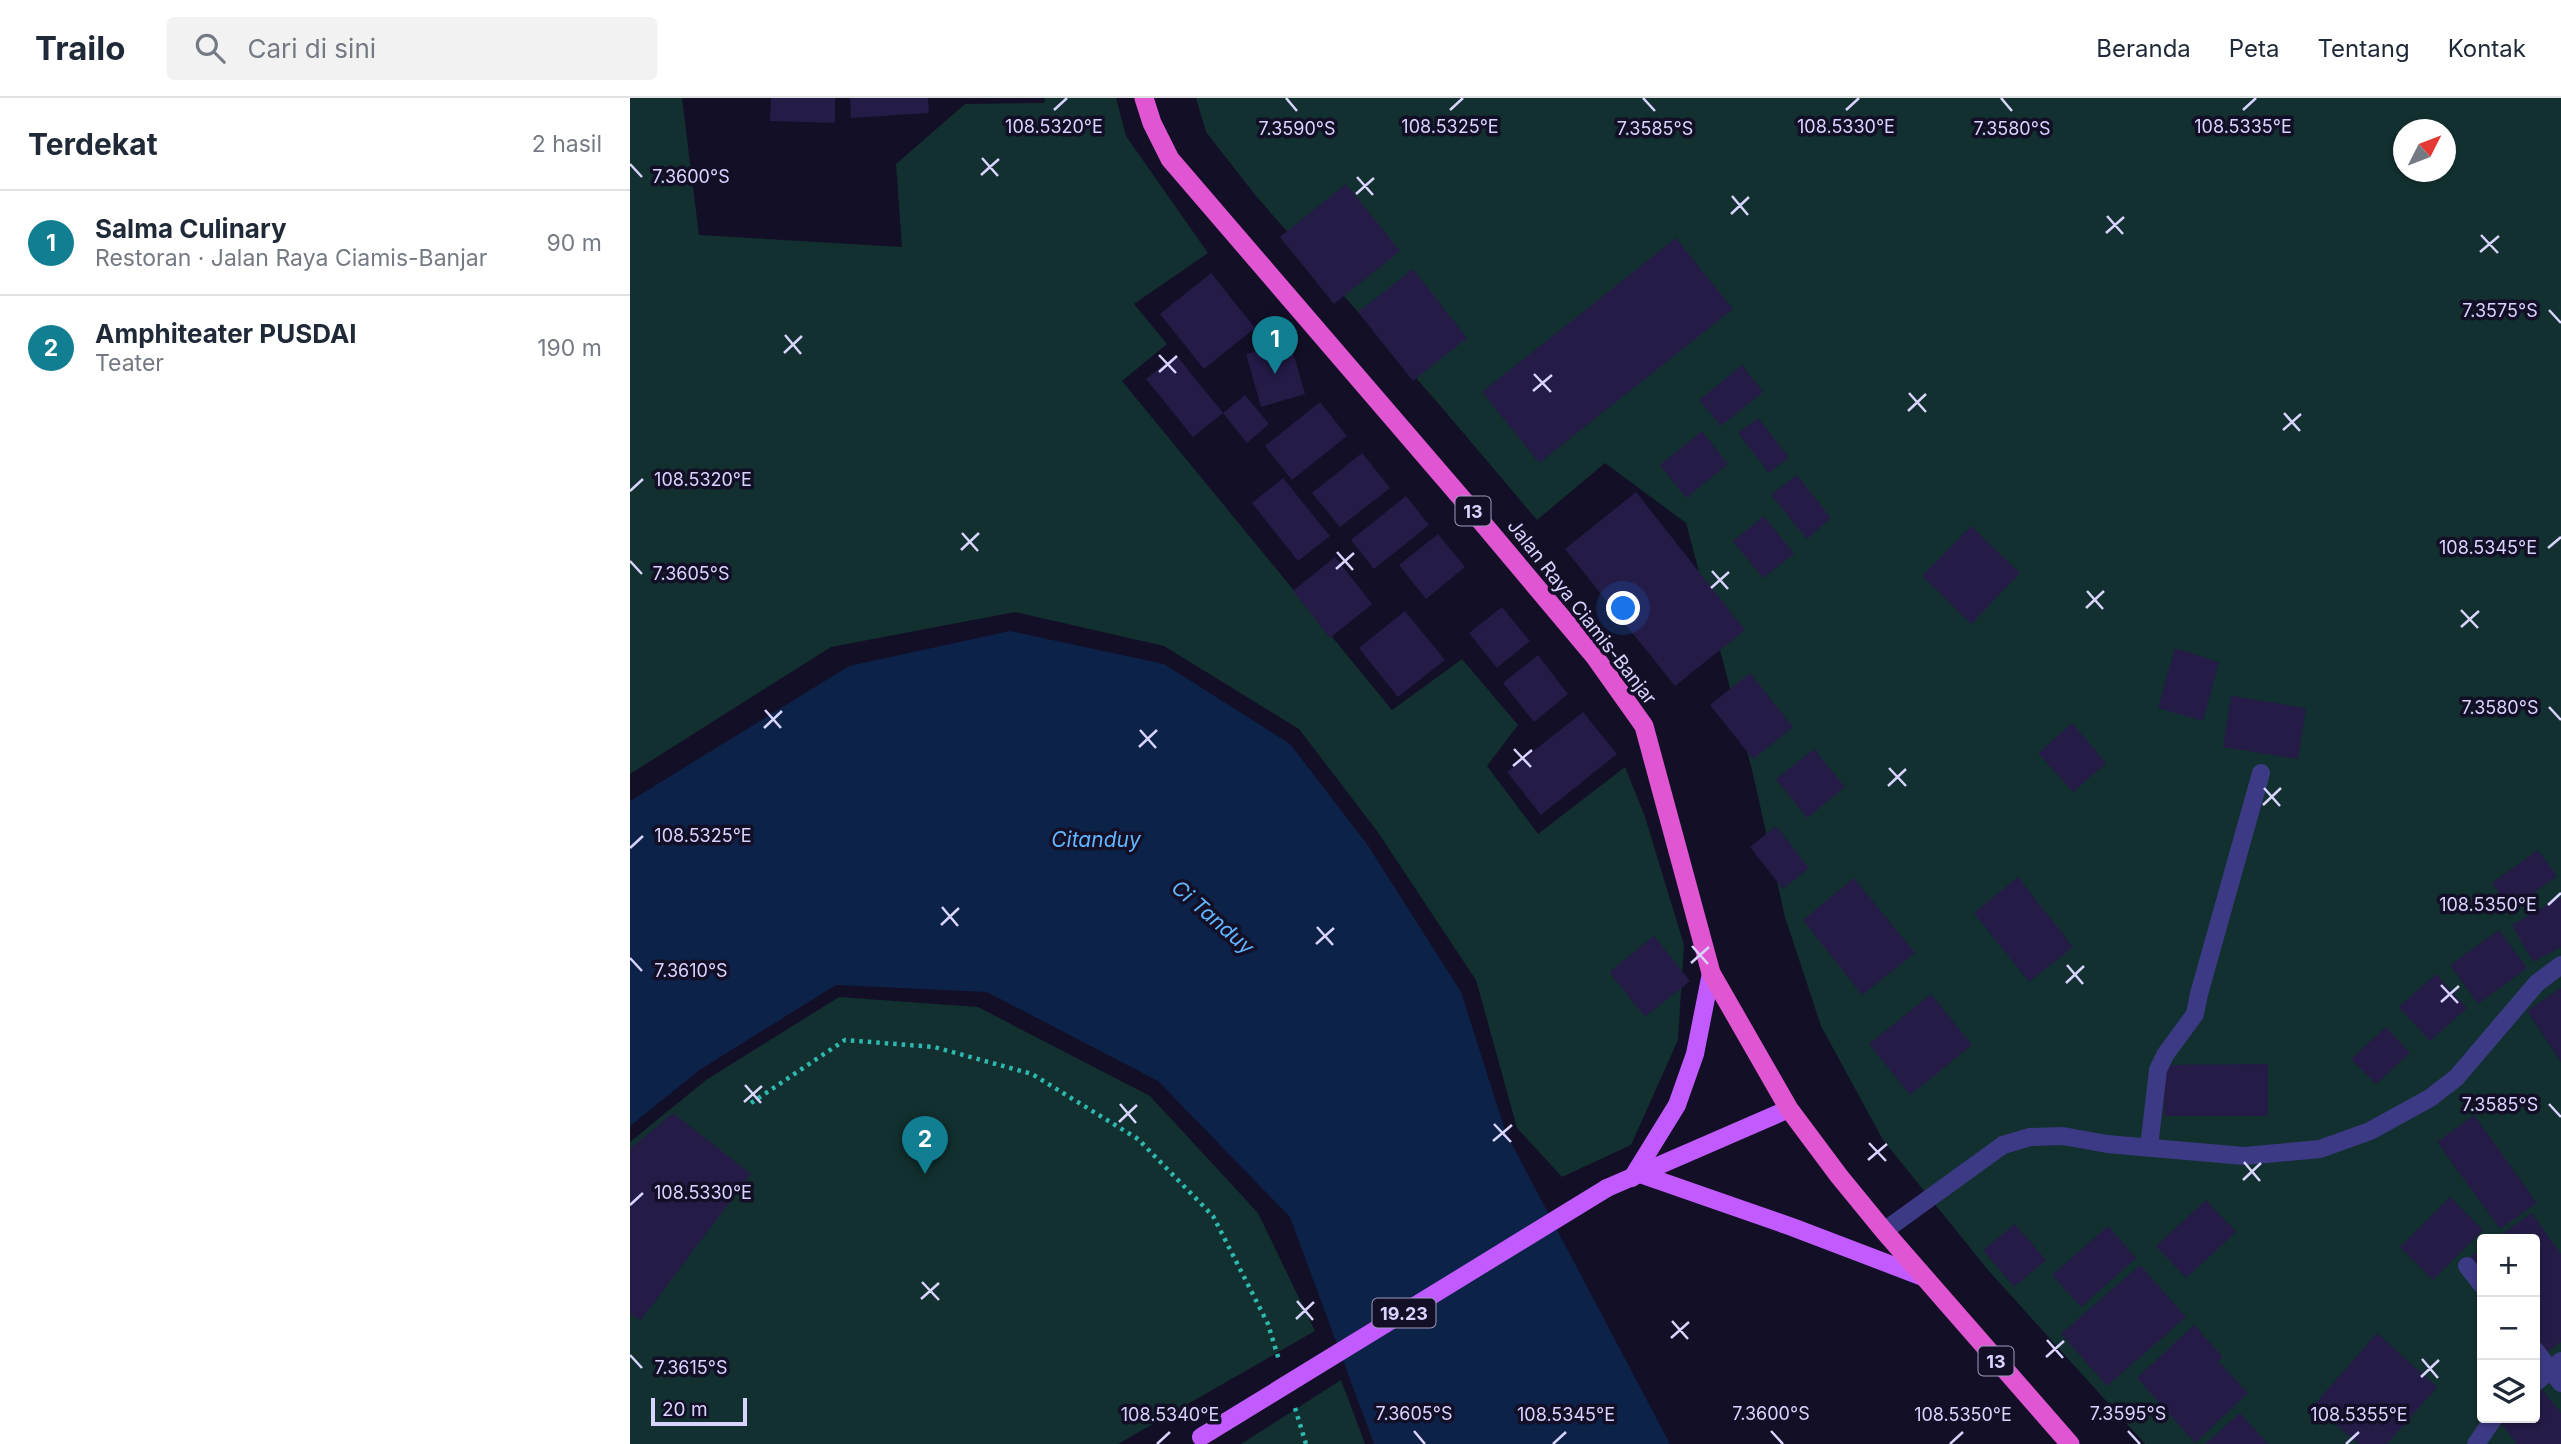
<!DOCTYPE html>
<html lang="id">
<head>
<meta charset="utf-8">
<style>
	:root { --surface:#fff; --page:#f2f2f3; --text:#1f2937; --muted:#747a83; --line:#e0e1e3; --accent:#117e91 }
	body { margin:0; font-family:Inter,sans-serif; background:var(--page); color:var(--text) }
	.controls { position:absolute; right:21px; bottom:21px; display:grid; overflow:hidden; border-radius:7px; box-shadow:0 2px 5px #0004 }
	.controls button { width:63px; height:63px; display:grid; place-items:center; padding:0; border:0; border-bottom:2px solid var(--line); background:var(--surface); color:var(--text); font:35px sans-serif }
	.compass { position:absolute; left:1763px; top:21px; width:63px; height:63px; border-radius:50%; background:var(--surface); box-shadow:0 2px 5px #0004; rotate:48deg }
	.scale { position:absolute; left:21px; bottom:18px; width:96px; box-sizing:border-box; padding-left:7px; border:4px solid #d9d4ff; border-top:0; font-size:19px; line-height:24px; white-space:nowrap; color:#d9d4ff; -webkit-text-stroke:5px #130f26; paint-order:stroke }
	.you { position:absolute; left:994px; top:511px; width:24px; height:24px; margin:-18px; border:5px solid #fff; border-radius:50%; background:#1a73e8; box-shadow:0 0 0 10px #1a73e833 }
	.badge { display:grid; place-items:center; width:46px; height:46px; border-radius:50%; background:var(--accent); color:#fff; font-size:23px; font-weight:700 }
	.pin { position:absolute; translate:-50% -58px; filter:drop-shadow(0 2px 4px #0008) }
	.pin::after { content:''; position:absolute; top:37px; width:24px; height:21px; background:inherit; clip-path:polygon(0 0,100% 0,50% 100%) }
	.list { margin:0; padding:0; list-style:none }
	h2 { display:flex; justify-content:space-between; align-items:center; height:91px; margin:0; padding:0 28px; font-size:30px }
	h2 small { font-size:23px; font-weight:400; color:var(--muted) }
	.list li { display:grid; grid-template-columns:46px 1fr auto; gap:21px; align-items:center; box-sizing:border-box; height:105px; padding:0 28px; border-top:2px solid var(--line) }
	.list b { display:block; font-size:26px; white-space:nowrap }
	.list p { margin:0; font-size:23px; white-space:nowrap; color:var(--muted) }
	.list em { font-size:23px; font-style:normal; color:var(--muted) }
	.icon { flex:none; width:38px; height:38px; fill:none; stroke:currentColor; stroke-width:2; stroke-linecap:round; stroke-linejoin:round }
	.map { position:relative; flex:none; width:1931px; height:1346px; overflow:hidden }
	header { display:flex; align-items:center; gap:42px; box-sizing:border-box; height:98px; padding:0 35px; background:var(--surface); border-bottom:2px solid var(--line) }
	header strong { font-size:33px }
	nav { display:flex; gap:38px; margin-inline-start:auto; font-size:24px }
	.search { width:490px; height:63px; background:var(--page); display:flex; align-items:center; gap:18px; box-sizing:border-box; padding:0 24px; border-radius:7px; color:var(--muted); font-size:26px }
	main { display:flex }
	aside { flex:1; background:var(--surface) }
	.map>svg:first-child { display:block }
</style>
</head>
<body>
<header>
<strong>Trailo</strong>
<div class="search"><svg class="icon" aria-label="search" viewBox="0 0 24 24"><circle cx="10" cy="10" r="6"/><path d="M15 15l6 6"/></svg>Cari di sini</div>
<nav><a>Beranda</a><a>Peta</a><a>Tentang</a><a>Kontak</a></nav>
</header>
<main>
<aside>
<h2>Terdekat<small>2 hasil</small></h2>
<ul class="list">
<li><span class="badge">1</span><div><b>Salma Culinary</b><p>Restoran · Jalan Raya Ciamis-Banjar</p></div><em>90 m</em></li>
<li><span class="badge">2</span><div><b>Amphiteater PUSDAI</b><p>Teater</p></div><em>190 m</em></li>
</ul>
</aside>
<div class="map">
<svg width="1931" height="1346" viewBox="0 0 1931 1346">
	<rect width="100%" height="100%" fill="#130f26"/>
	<g fill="#12302f" fill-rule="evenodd">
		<path d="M0 0H52L69 137 272 149 266 66 335 6 414 5 415 0H486L496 38 578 155 504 206 537 246 492 283 762 612 832 561 888 627 857 668 908 736 995 669 1015 719 1054 847 1048 942 1001 1047 932 1079 887 1030 846 882 747 733 669 631 534 548 385 514 201 549 0 676Z"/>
		<path d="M566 0H1931V1346H1515L1358 1172 1253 1042 1191 928 1155 819 1123 676 1056 425 975 365 907 422 808 305 626 98 576 34ZM1773 32H1815V74H1773ZM1852 1141H1905V1320H1852Z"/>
		<path d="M209 899 348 909 520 998 628 1115 685 1233 488 1346H0V1044L76 982Z"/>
		<path d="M711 1282 735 1346H611Z"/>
	</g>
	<path fill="#0c2248" d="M380 533 534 566 660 646 737 746 831 894 876 1035 1040 1346H744L660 1119 528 983 357 894 206 887 71 971 0 1028V703L219 568Z"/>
	<g fill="#241b47">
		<path d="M141 0H205V25L140 23Z"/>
		<path d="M220 0H298L299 15 221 20Z"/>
		<path d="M716 86 770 153 704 206 650 139Z"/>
		<path d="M1046 140 1103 211 909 365 852 294Z"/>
		<path d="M783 171 837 240 783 283 728 214Z"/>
		<path d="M581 175 625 230 574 271 530 216Z"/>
		<path d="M660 244 675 296 631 309 616 256Z"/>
		<path d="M546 257 593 315 563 339 516 281Z"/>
		<path d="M1112 267 1133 294 1091 328 1069 302Z"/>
		<path d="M615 297 639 326 617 345 593 315Z"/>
		<path d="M690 304 717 338 662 382 635 348Z"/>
		<path d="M1128 320 1159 359 1139 375 1108 335Z"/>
		<path d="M1072 333 1098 366 1056 400 1030 367Z"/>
		<path d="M732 355 760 390 710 429 682 395Z"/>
		<path d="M1167 377 1201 420 1177 441 1141 397Z"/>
		<path d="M653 380 700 438 668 463 622 405Z"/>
		<path d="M1006 394 1115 532 1045 588 935 451Z"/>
		<path d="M776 398 799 427 744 471 721 442Z"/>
		<path d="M1134 418 1164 456 1133 480 1103 443Z"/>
		<path d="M1341 428 1390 475 1341 526 1292 478Z"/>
		<path d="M808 436 835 469 796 501 769 467Z"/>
		<path d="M705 459 742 506 700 540 663 493Z"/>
		<path d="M872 509 900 543 867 570 839 535Z"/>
		<path d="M775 513 815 562 768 599 729 550Z"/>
		<path d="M1545 550 1589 564 1573 623 1528 610Z"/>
		<path d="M908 557 938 596 904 624 873 585Z"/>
		<path d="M1120 575 1163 629 1123 661 1080 607Z"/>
		<path d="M1601 598 1676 610 1668 661 1593 649Z"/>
		<path d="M953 614 987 656 911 717 877 674Z"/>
		<path d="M1442 625 1476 665 1443 694 1408 655Z"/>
		<path d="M1184 651 1215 689 1177 720 1146 681Z"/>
		<path d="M1146 728 1179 770 1153 791 1120 749Z"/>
		<path d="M1908 752 1927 778 1881 812 1862 785Z"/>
		<path d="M1388 779 1443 849 1399 884 1344 815Z"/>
		<path d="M1224 780 1285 855 1232 897 1173 822Z"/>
		<path d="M1931 799V849L1903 864 1882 827Z"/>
		<path d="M1869 832 1897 870 1848 906 1820 867Z"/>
		<path d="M1024 838 1060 883 1015 919 979 874Z"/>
		<path d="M1806 876 1837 910 1800 943 1769 909Z"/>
		<path d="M1931 890V964L1897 913Z"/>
		<path d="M1301 896 1342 947 1280 997 1239 946Z"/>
		<path d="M1756 929 1780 955 1746 986 1721 961Z"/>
		<path d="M1638 966V1018H1534V967Z"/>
		<path d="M43 1015 121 1076 11 1222 0 1216V1051Z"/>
		<path d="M1844 1017 1907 1105 1870 1131 1807 1044Z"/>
		<path d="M1820 1099 1853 1132 1803 1182 1770 1149Z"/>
		<path d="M1576 1102 1606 1134 1556 1180 1526 1148Z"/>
		<path d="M1902 1115 1931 1156V1244L1912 1258 1905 1249V1141H1865Z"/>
		<path d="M1385 1126 1416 1162 1384 1189 1353 1152Z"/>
		<path d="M1478 1128 1506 1160 1451 1209 1422 1177Z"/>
		<path d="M1852 1150V1175L1841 1159Z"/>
		<path d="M1510 1167 1556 1219 1477 1288 1431 1236Z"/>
		<path d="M1564 1227 1593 1259 1588 1263 1618 1295 1565 1345 1507 1280Z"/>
		<path d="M1747 1235 1807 1289 1757 1346H1728L1684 1307Z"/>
		<path d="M1912 1291 1931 1315V1346H1887L1870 1324 1876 1320H1905V1297Z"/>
		<path d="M1610 1315 1638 1346H1575Z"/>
	</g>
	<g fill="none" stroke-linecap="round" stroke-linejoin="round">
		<g stroke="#2fb8b0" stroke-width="4.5" stroke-dasharray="3.5 5" stroke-linecap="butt">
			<path d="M121 1005 215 942 304 949 402 976 508 1041 583 1118 638 1226 649 1262"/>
			<path d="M665 1310 676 1346"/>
		</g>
		<g stroke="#3d3a85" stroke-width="18">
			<path d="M1519 1049 1528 972 1535 957 1565 916 1569 896 1631 675"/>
			<path d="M1837 1168 1852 1187"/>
			<path d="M1905 1252 1920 1272"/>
			<path d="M1905 1285 1931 1263"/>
			<path d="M1846 1346 1864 1320"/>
		</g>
		<g stroke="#3d3a85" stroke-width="18">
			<path d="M1254 1133 1373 1047 1400 1039 1433 1038 1477 1046 1614 1058 1690 1051 1740 1033 1800 1000 1826 980 1907 885 1931 867"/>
			<path d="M1920 1272 1931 1285"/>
		</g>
		<g stroke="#c25bff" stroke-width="18">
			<path d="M1010 1076 1162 1129 1293 1179"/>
			<path d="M1002 1080 1047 1007 1065 956 1081 875"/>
			<path d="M977 1090 1159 1011"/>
		</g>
		<path stroke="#e055d1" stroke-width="19" d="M514 0 522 25 540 61 834 403 965 559 1014 628 1081 875 1159 1011 1209 1078 1254 1133 1440 1346"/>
		<path stroke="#c25bff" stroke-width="18" d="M571 1339 977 1090"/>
	</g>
	<path fill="none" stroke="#d9d4ff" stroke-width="2.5" d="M656 0 667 13M1013 0 1025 13M1371 0 1382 13M424 12 437 0M820 12 833 0M1216 12 1229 0M1613 12 1626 0M352 60 368 78M0 66 12 79M351 77 369 61M727 79 743 97M726 96 744 80M1102 98 1118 117M1101 116 1119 99M1477 118 1493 136M1476 135 1494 119M1851 137 1868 155M1850 154 1869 138M1919 212 1931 225M155 237 171 256M154 255 172 238M529 257 546 275M529 274 547 258M904 276 921 294M903 293 922 277M1279 295 1296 314M1278 313 1296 296M1654 315 1670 333M1653 332 1671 316M0 393 13 381M332 435 348 453M1918 450 1931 439M331 452 349 435M707 454 723 472M0 463 12 476M706 471 724 455M1082 473 1098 491M1081 490 1099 474M1457 493 1473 511M1456 510 1474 493M1831 512 1848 530M1831 529 1849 513M1919 609 1931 622M135 612 151 630M134 630 152 613M510 632 526 650M509 649 527 632M884 651 901 669M883 668 902 652M1259 670 1276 688M1258 688 1276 671M1634 690 1650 708M1633 707 1651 690M0 750 13 738M1918 807 1931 795M312 809 328 828M311 827 329 810M687 829 703 847M686 846 704 830M1062 848 1078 866M0 860 12 873M1061 865 1079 849M1437 867 1453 886M1436 885 1454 868M1811 887 1828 905M1811 904 1829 888M115 987 131 1005M114 1004 132 988M490 1006 506 1025M1919 1006 1931 1019M489 1024 507 1007M864 1026 881 1044M863 1043 882 1027M1239 1045 1256 1063M1238 1062 1257 1046M1614 1064 1630 1083M1613 1082 1631 1065M0 1107 13 1095M292 1184 309 1202M291 1201 309 1185M667 1203 683 1222M666 1221 684 1204M1042 1223 1058 1241M1041 1240 1059 1224M1417 1242 1433 1260M0 1257 12 1270M1416 1259 1434 1243M1792 1261 1808 1280M1791 1279 1809 1262M784 1333 795 1346M1141 1333 1153 1346M1498 1333 1510 1346M527 1346 540 1334M923 1346 936 1334M1320 1346 1333 1334M1716 1346 1729 1334"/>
	<g text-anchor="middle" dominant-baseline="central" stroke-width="7" stroke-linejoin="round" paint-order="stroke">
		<g fill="#130f26" stroke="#9e99be" stroke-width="2">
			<rect x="825.5" y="398.5" width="35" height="29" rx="5"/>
			<rect x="742.5" y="1200.5" width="63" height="29" rx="5"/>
			<rect x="1348.5" y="1248.5" width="35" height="29" rx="5"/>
		</g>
		<g font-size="18" font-weight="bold" fill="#d9d4ff">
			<text x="843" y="413">13</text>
			<text x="774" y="1215">19.23</text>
			<text x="1366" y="1263">13</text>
		</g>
		<g font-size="19" fill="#d9d4ff" stroke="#130f26">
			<text transform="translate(952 514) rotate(52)">Jalan Raya Ciamis-Banjar</text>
		</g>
		<g font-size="21" font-style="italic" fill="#62b6ff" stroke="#130f26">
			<text x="466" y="741">Citanduy</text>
			<text transform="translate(583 819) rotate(41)">Ci Tanduy</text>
		</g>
	</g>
	<g font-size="18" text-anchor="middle" fill="#d9d4ff" stroke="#130f26" stroke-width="7" stroke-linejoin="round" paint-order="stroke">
		<text x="424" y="35">108.5320°E</text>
		<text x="820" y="35">108.5325°E</text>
		<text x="1216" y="35">108.5330°E</text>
		<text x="1613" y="35">108.5335°E</text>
		<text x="667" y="37">7.3590°S</text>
		<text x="1025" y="37">7.3585°S</text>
		<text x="1382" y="37">7.3580°S</text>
		<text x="61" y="85">7.3600°S</text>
		<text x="1870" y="219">7.3575°S</text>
		<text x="73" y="388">108.5320°E</text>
		<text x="1858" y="456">108.5345°E</text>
		<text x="61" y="482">7.3605°S</text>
		<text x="1870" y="616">7.3580°S</text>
		<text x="73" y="744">108.5325°E</text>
		<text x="1858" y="813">108.5350°E</text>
		<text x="61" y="879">7.3610°S</text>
		<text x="1870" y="1013">7.3585°S</text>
		<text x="73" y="1101">108.5330°E</text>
		<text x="61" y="1276">7.3615°S</text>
		<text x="784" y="1322">7.3605°S</text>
		<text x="1141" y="1322">7.3600°S</text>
		<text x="1498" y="1322">7.3595°S</text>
		<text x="540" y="1323">108.5340°E</text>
		<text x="936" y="1323">108.5345°E</text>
		<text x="1333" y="1323">108.5350°E</text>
		<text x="1729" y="1323">108.5355°E</text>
	</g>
</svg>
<div class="controls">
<button>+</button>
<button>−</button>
<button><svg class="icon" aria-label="layers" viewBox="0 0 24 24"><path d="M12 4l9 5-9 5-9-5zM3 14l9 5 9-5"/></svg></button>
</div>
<svg class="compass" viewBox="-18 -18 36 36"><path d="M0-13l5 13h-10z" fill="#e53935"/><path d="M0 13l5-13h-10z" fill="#747a83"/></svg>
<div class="scale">20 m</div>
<div class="you"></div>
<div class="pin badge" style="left:645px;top:276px">1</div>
<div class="pin badge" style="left:295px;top:1076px">2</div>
</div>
</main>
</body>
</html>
